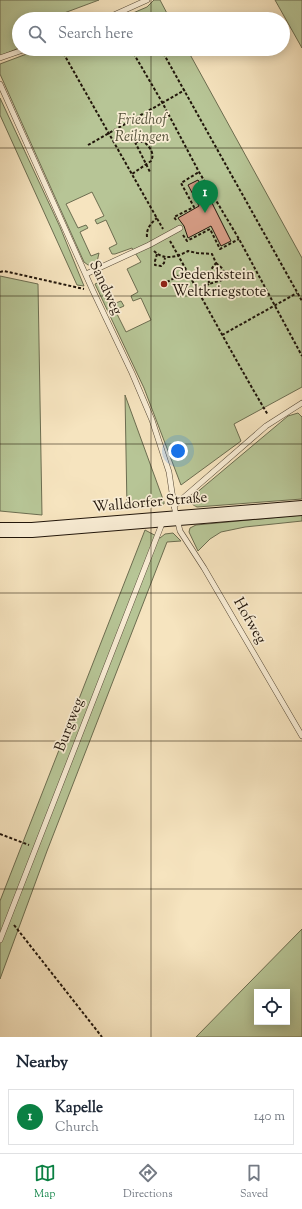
<!DOCTYPE html>
<html lang="en">
<head>
<meta charset="utf-8">
<style>
	:root { --surface:#fff; --page:#f2f2f3; --text:#1f2937; --muted:#747a83; --line:#e0e1e3; --accent:#0b8043 }
	body { margin:0; font-family:"Sorts Mill Goudy",serif; background:var(--page); color:var(--text) }
	.controls { position:absolute; right:12px; bottom:12px; display:grid; overflow:hidden; border-radius:0px; box-shadow:0 2px 10px #0003 }
	.controls button { width:36px; height:36px; display:grid; place-items:center; padding:0; border:0; border-bottom:1px solid var(--line); background:var(--surface); color:var(--text); font:20px sans-serif }
	.you { position:absolute; left:178px; top:451px; width:14px; height:14px; margin:-10px; border:3px solid #fff; border-radius:50%; background:#1a73e8; box-shadow:0 0 0 6px #1a73e833 }
	.badge { display:grid; place-items:center; width:26px; height:26px; border-radius:50%; background:var(--accent); color:#fff; font-size:13px; font-weight:700 }
	.pin { position:absolute; translate:-50% -33px; filter:drop-shadow(0 1px 2px #0008) }
	.pin::after { content:''; position:absolute; top:21px; width:14px; height:12px; background:inherit; clip-path:polygon(0 0,100% 0,50% 100%) }
	.list { margin:0; padding:0; list-style:none }
	h2 { display:flex; justify-content:space-between; align-items:center; height:52px; margin:0; padding:0 16px; font-size:17px }
	h2 small { font-size:13px; font-weight:400; color:var(--muted) }
	.list li { display:grid; grid-template-columns:26px 1fr auto; gap:12px; align-items:center; box-sizing:border-box; height:56px; margin:0 8px 8px; padding:0 8px; border:1px solid var(--line); border-radius:0px }
	.list b { display:block; font-size:15px; white-space:nowrap }
	.list p { margin:0; font-size:13px; white-space:nowrap; color:var(--muted) }
	.list em { font-size:13px; font-style:normal; color:var(--muted) }
	.icon { flex:none; width:22px; height:22px; fill:none; stroke:currentColor; stroke-width:2; stroke-linecap:round; stroke-linejoin:round }
	.map { position:relative; flex:none; width:302px; height:1037px; overflow:hidden }
	.search { position:absolute; background:var(--surface); box-shadow:0 2px 10px #0003; left:12px; right:12px; top:12px; height:44px; display:flex; align-items:center; gap:10px; box-sizing:border-box; padding:0 14px; border-radius:22px; color:var(--muted); font-size:15px }
	.sheet { height:116px; background:var(--surface) }
	nav { display:flex; justify-content:space-around; align-items:center; box-sizing:border-box; height:56px; border-top:1px solid var(--line); background:var(--surface); font-size:11px; color:var(--muted) }
	nav a { display:grid; justify-items:center; gap:2px }
	nav .on { color:var(--accent) }
	.map>svg:first-child { display:block }
</style>
</head>
<body>
<div class="map">
<svg width="302" height="1037" viewBox="0 0 302 1037">
	<rect width="100%" height="100%" fill="#f6e4bf"/>
	<filter id="stains"><feTurbulence type="fractalNoise" baseFrequency=".005" numOctaves="4"/><feColorMatrix values="0 0 0 0 .2 0 0 0 0 .09 0 0 0 0 .02 0 0 0 .5 -.17"/></filter>
	<radialGradient id="worn" r=".72"><stop offset=".6" stop-color="#630" stop-opacity="0"/><stop offset="1" stop-color="#630" stop-opacity=".3"/></radialGradient>
	<g fill="#b7c596" stroke="#6c6d50" fill-rule="evenodd">
		<path d="M0 0H99L48 19H19V48L0 56Z"/>
		<path d="M154 0H160L170 19H119L147 7Z"/>
		<path d="M275 0H302V48Z"/>
		<path d="M40 49H187L302 258V387L234 424 241 441 181 485 144 388 95 284 102 281 113 304 121 301 124 306 115 310 126 332 151 320 141 298 133 301 131 296 138 292 127 269 141 262 132 248 115 254H112L109 248 117 244 106 220 97 224 95 220 104 216 92 192 66 204 78 228 86 225 88 228 80 232 91 256 99 253 97 262 95 264 88 265 84 262 0 74V64Z"/>
		<path d="M0 98 60 227 84 286 77 285 0 115Z"/>
		<path d="M0 276 38 284 42 515 0 511Z"/>
		<path d="M125 395 164 502V504L127 508Z"/>
		<path d="M298 413 302 417V499L197 507C193 505 191 504 191 499L195 494 288 416Z"/>
		<path d="M302 515V521L245 527 221 532 210 539 198 551 189 532 190 528 196 525Z"/>
		<path d="M145 530 160 538 165 534 173 533 181 541 167 542 47 851 0 979V901Z"/>
		<path d="M302 929V1037H196ZM257 992H287V1022H257Z"/>
	</g>
	<path fill="#d89e87" stroke="#21150a" d="M198 180 211 203H212L231 241 221 246 211 226 188 238 184 226 178 218 199 206 188 185Z"/>
	<g fill="none" stroke-linecap="round" stroke-linejoin="round">
		<g stroke="#564937" stroke-width="6">
			<g id="lane">
				<path d="M105 19 147 0"/>
				<path d="M0 58 26 49"/>
				<path d="M0 84 93 291 132 373 152 420 169 472 174 506 180 531 204 568 302 736"/>
				<path d="M86 274 149 245 180 228"/>
				<path d="M174 506 266 426 302 403"/>
				<path d="M0 940 163 521"/>
			</g>
		</g>
		<g stroke="#21150a" stroke-width="16">
			<path id="secondary" d="M0 530H32L302 508"/>
		</g>
		<g stroke="#21150a" stroke-width="2" stroke-dasharray="3 2" stroke-linecap="butt">
			<path d="M140 19 143 18 144 19"/>
			<path d="M61 49 163 229"/>
			<path d="M131 49 162 102 199 172 239 239 302 356"/>
			<path d="M161 49 302 301"/>
			<path d="M62 52 68 49"/>
			<path d="M42 54 54 49"/>
			<path d="M114 130 122 133 135 142H144C150 147 155 154 151 161L132 174"/>
			<path d="M135 142 150 172"/>
			<path d="M88 145 185 90"/>
			<path d="M176 220 174 217 194 207 181 183 199 172"/>
			<path d="M183 235 187 241 210 229 220 249 239 239"/>
			<path d="M147 237C146 229 151 223 157 218"/>
			<path d="M170 241C203 299 234 358 268 415"/>
			<path d="M154 251C164 261 177 257 188 251L197 253 212 254 216 263C210 270 208 275 209 284L222 280 224 275 223 269 216 263"/>
			<path d="M157 254 155 261V265L161 266 164 263 165 258"/>
			<path d="M0 272 4 271 84 289"/>
			<path d="M167 282 187 271"/>
			<path d="M199 290 209 284"/>
			<path d="M222 335 297 293"/>
			<path d="M0 834 29 845"/>
			<path d="M14 925 102 1037"/>
		</g>
		<use href="#lane" stroke="#f9edd5" stroke-width="5"/>
		<use href="#secondary" stroke="#f9edd5" stroke-width="14"/>
	</g>
	<path fill="none" stroke="#21150a" stroke-width="1" stroke-opacity="0.55" d="M151 0V19M151 49V1037M0 148H302M0 296H302M0 444H302M0 593H302M0 741H302M0 889H302"/>
	<circle fill="#8f2418" stroke="#f9edd5" stroke-width="1.5" cx="164" cy="284" r="4"/>
	<g text-anchor="middle" dominant-baseline="central" stroke-width="3.5" stroke-linejoin="round" paint-order="stroke">
		<g font-size="15" font-style="italic" fill="#56533b" stroke="#f9edd5">
			<text x="142" y="120">Friedhof<tspan x="142" dy="17">Reilingen</tspan></text>
		</g>
		<g font-size="15" fill="#21150a" stroke="#f9edd5" text-anchor="start">
			<text x="172" y="275">Gedenkstein<tspan x="172" dy="17">Weltkriegstote</tspan></text>
		</g>
		<g font-size="15" fill="#21150a" stroke="#f9edd5">
			<text transform="translate(105 288) rotate(65)">Sandweg</text>
			<text transform="translate(150 503) rotate(-5)">Walldorfer Straße</text>
			<text transform="translate(249 621) rotate(60)">Hofweg</text>
			<text transform="translate(70 725) rotate(-69)">Burgweg</text>
		</g>
	</g>
	<rect width="100%" height="100%" filter="url(#stains)"/>
	<rect width="100%" height="100%" fill="url(#worn)"/>
</svg>
<div class="controls">
<button><svg class="icon" aria-label="locate" viewBox="0 0 24 24"><circle cx="12" cy="12" r="6"/><path d="M12 2v4M12 18v4M2 12h4M18 12h4"/></svg></button>
</div>
<div class="you"></div>
<div class="pin badge" style="left:205px;top:213px">1</div>
<div class="search"><svg class="icon" aria-label="search" viewBox="0 0 24 24"><circle cx="10" cy="10" r="6"/><path d="M15 15l6 6"/></svg>Search here</div>
</div>
<section class="sheet">
<h2>Nearby<small></small></h2>
<ul class="list">
<li><span class="badge">1</span><div><b>Kapelle</b><p>Church</p></div><em>140 m</em></li>
</ul>
</section>
<nav>
<a class="on"><svg class="icon" aria-label="map" viewBox="0 0 24 24"><path d="M3 6l6-2 6 2 6-2v14l-6 2-6-2-6 2zM9 4v14M15 6v14"/></svg>Map</a>
<a><svg class="icon" aria-label="directions" viewBox="0 0 24 24"><path d="M12 3l9 9-9 9-9-9zM9 14v-3h6M13 9l2 2-2 2"/></svg>Directions</a>
<a><svg class="icon" aria-label="saved" viewBox="0 0 24 24"><path d="M7 4h10v16l-5-4-5 4z"/></svg>Saved</a>
</nav>
</body>
</html>
